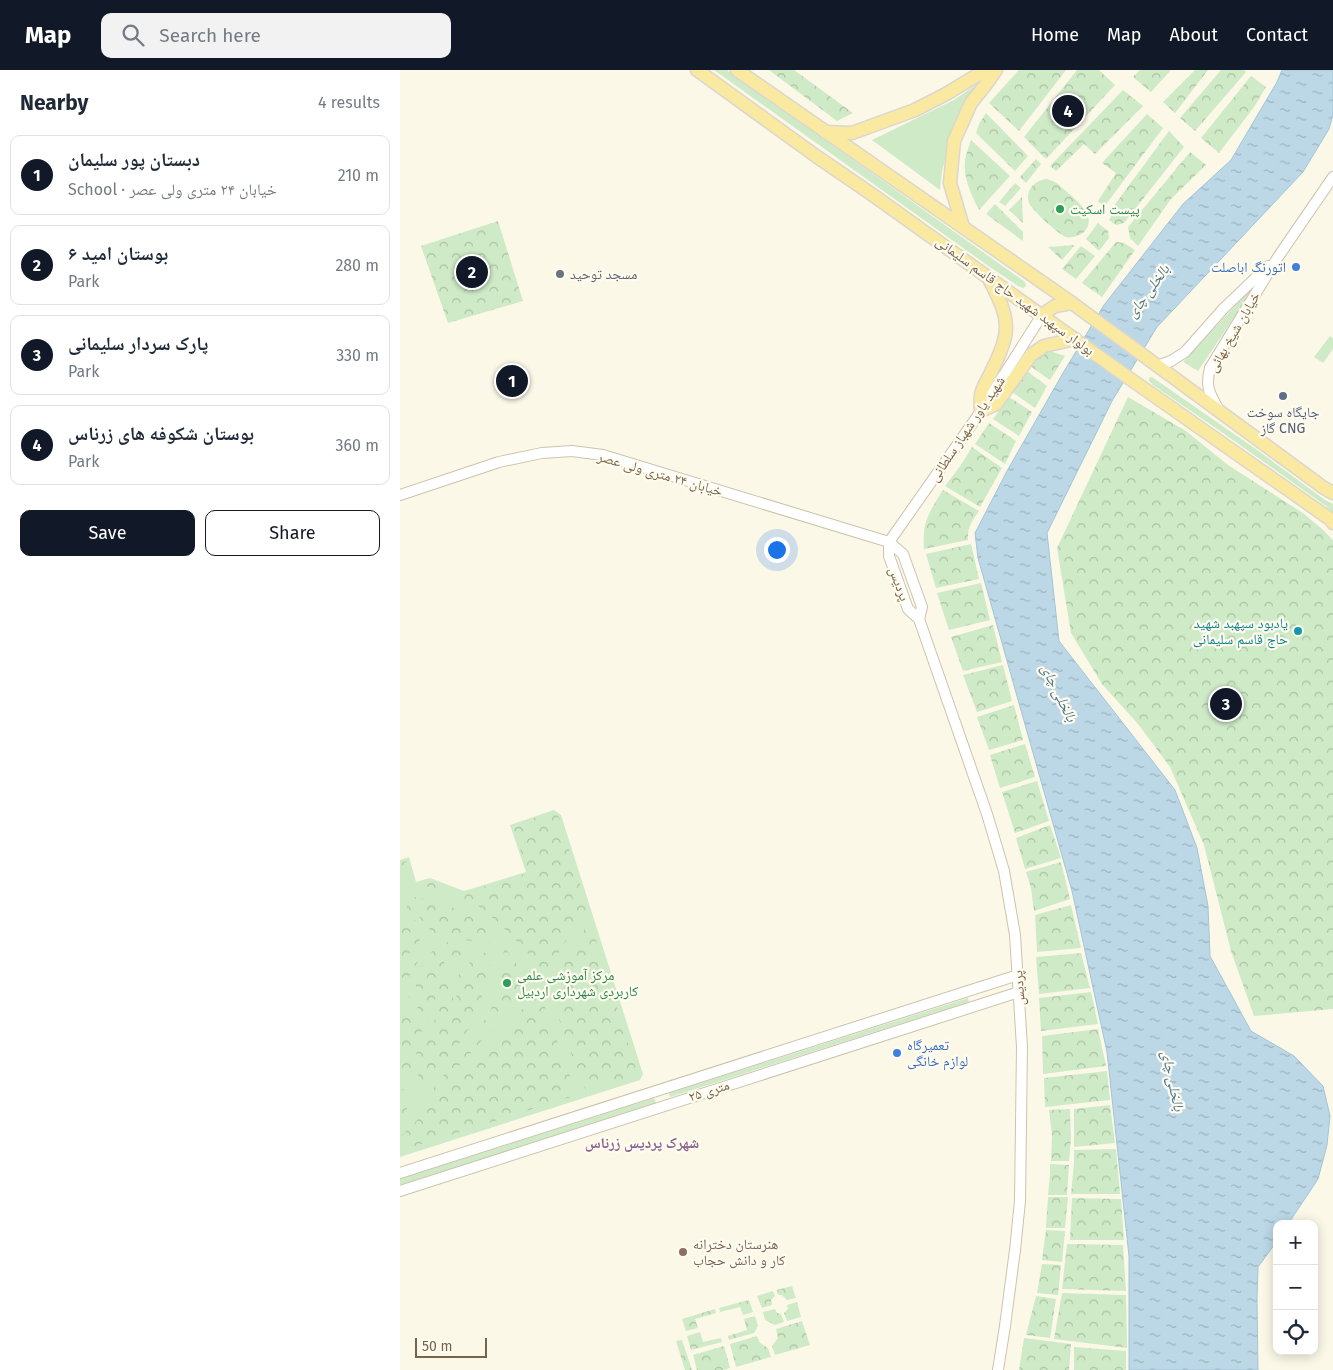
<!DOCTYPE html>
<html lang="en">
<head>
<meta charset="utf-8">
<style>
	:root { --surface:#fff; --page:#f2f2f3; --text:#1f2937; --muted:#747a83; --line:#e0e1e3; --accent:#111827 }
	body { margin:0; font-family:"Fira Sans","Noto Naskh Arabic",sans-serif; background:var(--page); color:var(--text) }
	.controls { position:absolute; right:15px; bottom:15px; display:grid; overflow:hidden; border-radius:10px; box-shadow:0 2px 12px #0003 }
	.controls button { width:45px; height:45px; display:grid; place-items:center; padding:0; border:0; border-bottom:1px solid var(--line); background:var(--surface); color:var(--text); font:25px sans-serif }
	.scale { position:absolute; left:15px; bottom:12px; width:72px; box-sizing:border-box; padding-left:5px; border:2px solid #76634c; border-top:0; font-size:14px; line-height:18px; white-space:nowrap; color:#76634c; -webkit-text-stroke:4px #fffbee; paint-order:stroke }
	.you { position:absolute; left:376px; top:479px; width:18px; height:18px; margin:-12px; border:4px solid #fff; border-radius:50%; background:#1a73e8; box-shadow:0 0 0 8px #1a73e833 }
	.badge { display:grid; place-items:center; width:32px; height:32px; border-radius:50%; background:var(--accent); color:#fff; font-size:16px; font-weight:700 }
	.pin { position:absolute; translate:-50% -50%; border:2px solid #fff; box-shadow:0 1px 5px #0006 }
	.list { margin:0; padding:0; list-style:none }
	h2 { display:flex; justify-content:space-between; align-items:center; height:65px; margin:0; padding:0 20px; font-size:21px }
	h2 small { font-size:16px; font-weight:400; color:var(--muted) }
	.list li { display:grid; grid-template-columns:32px 1fr auto; gap:15px; align-items:center; box-sizing:border-box; height:80px; margin:0 10px 10px; padding:0 10px; border:1px solid var(--line); border-radius:10px }
	.list b { display:block; font-size:19px; white-space:nowrap }
	.list p { margin:0; font-size:16px; white-space:nowrap; color:var(--muted) }
	.list em { font-size:16px; font-style:normal; color:var(--muted) }
	.actions { display:flex; gap:10px; padding:15px 20px }
	.actions a { flex:1; padding:11px 0; border:1px solid var(--accent); border-radius:10px; text-align:center; font-size:18px; color:var(--accent) }
	.actions .main { background:var(--accent); color:#fff }
	.icon { flex:none; width:28px; height:28px; fill:none; stroke:currentColor; stroke-width:2; stroke-linecap:round; stroke-linejoin:round }
	.map { position:relative; flex:none; width:933px; height:1300px; overflow:hidden }
	header { display:flex; align-items:center; gap:30px; box-sizing:border-box; height:70px; padding:0 25px; background:var(--accent); color:#fff }
	header strong { font-size:24px }
	nav { display:flex; gap:28px; margin-inline-start:auto; font-size:18px }
	.search { width:350px; height:45px; background:var(--page); display:flex; align-items:center; gap:12px; box-sizing:border-box; padding:0 18px; border-radius:10px; color:var(--muted); font-size:19px }
	main { display:flex }
	aside { flex:1; background:var(--surface) }
	.map>svg:first-child { display:block }
</style>
</head>
<body>
<header>
<strong>Map</strong>
<div class="search"><svg class="icon" aria-label="search" viewBox="0 0 24 24"><circle cx="10" cy="10" r="6"/><path d="M15 15l6 6"/></svg>Search here</div>
<nav><a>Home</a><a>Map</a><a>About</a><a>Contact</a></nav>
</header>
<main>
<aside>
<h2>Nearby<small>4 results</small></h2>
<ul class="list">
<li><span class="badge">1</span><div><b>دبستان پور سلیمان</b><p>School · خیابان ۲۴ متری ولی عصر</p></div><em>210 m</em></li>
<li><span class="badge">2</span><div><b>بوستان امید ۶</b><p>Park</p></div><em>280 m</em></li>
<li><span class="badge">3</span><div><b>پارک سردار سلیمانی</b><p>Park</p></div><em>330 m</em></li>
<li><span class="badge">4</span><div><b>بوستان شکوفه های زرناس</b><p>Park</p></div><em>360 m</em></li>
</ul>
<div class="actions"><a class="main">Save</a><a>Share</a></div>
</aside>
<div class="map">
<svg width="933" height="1300" viewBox="0 0 933 1300">
	<defs>
		<pattern id="forest-crowns" width="20" height="18" patternUnits="userSpaceOnUse" patternTransform="scale(1.25)"><rect width="20" height="18" fill="#ceeac6"/><path d="M2 6a3 3 0 1 1 6 0M12 15a3 3 0 1 1 6 0" fill="none" stroke="#acc1a3"/></pattern>
		<pattern id="water-ripples" width="26" height="14" patternUnits="userSpaceOnUse" patternTransform="scale(1.25)"><rect width="26" height="14" fill="#bcd8e6"/><path d="M2 4q2-2 4 0t4 0M15 11q2-2 4 0t4 0" fill="none" stroke="#9db3bd"/></pattern>
	</defs>
	<rect width="100%" height="100%" fill="#fcf8e8"/>
	<g fill="#ceeac6">
		<path d="M314 0H327L625 212 626 216 623 218 618 216 587 195Z"/>
		<path d="M580 12 551 67 542 101 540 120 472 70 554 30Z"/>
		<path d="M860 209 798 301 783 292Z"/>
		<path d="M930 266 933 268V279L923 293 914 287Z"/>
		<path d="M752 307 860 382 925 430 933 434V443L926 436 823 363 753 315 749 311V308Z"/>
		<path d="M154 740 161 745 243 1004 240 1010 0 1087V790L9 787 16 812 30 808 64 821 126 802 110 755Z"/>
		<path d="M568 928 569 932 270 1027 269 1023Z"/>
		<path d="M254 1028 256 1033 0 1115V1109Z"/>
	</g>
	<g fill="url(#forest-crowns)">
		<path d="M369 0H394L453 43 437 51Z"/>
		<path d="M619 0H666L619 61 589 33Z"/>
		<path d="M677 0H699L715 15 646 89 624 67Z"/>
		<path d="M740 0H771L751 22 733 7Z"/>
		<path d="M795 0H808L775 43 763 32Z"/>
		<path d="M821 0H844L846 2 795 61 780 48Z"/>
		<path d="M851 6 866 17 854 37 819 83 801 68Z"/>
		<path d="M723 20 743 36 695 84 684 74 656 101 650 96Z"/>
		<path d="M586 43 628 86 615 101 576 63 579 54Z"/>
		<path d="M747 44 763 58 704 137 698 131 716 103 702 93Z"/>
		<path d="M769 61 784 77 724 153 716 155 709 150 713 144 710 141Z"/>
		<path d="M571 70 610 106 579 140C571 124 563 108 565 90 566 83 569 77 571 70Z"/>
		<path d="M790 82 806 95 771 129 738 176 730 168 728 157Z"/>
		<path d="M636 89 641 94 626 113 620 107Z"/>
		<path d="M647 109 653 111 658 114C669 125 701 145 684 162 679 166 673 168 666 167 659 165 632 140 629 133 625 120 635 110 647 109Z"/>
		<path d="M615 113 621 118 605 136 599 132Z"/>
		<path d="M622 127 623 153 609 140Z"/>
		<path d="M595 134 623 162V171L586 144Z"/>
		<path d="M98 151 123 231 48 253 21 176Z"/>
		<path d="M698 153 708 161 709 168 699 181 686 169Z"/>
		<path d="M716 172 724 173 735 180 702 227 682 213Z"/>
		<path d="M675 175 662 190 648 177Z"/>
		<path d="M681 176 695 186 676 209 662 199Z"/>
		<path d="M650 281 665 286 650 310 630 296C635 288 641 284 650 281Z"/>
		<path d="M627 301 647 316 635 338 612 322Z"/>
		<path d="M609 327 632 342 619 366 593 349Z"/>
		<path d="M728 327 786 361 828 395 903 443 921 458 933 470V939L854 946 831 881 804 775 770 697 738 654 702 614 671 563 657 478Z"/>
		<path d="M589 353 616 371 605 394 575 374Z"/>
		<path d="M572 377 602 398 580 437 545 416 561 395Z"/>
		<path d="M543 420 579 441C572 451 567 458 568 470L524 479C522 452 529 442 543 420Z"/>
		<path d="M571 474 579 509 536 518 526 484Z"/>
		<path d="M581 513 590 550 549 560 537 523Z"/>
		<path d="M593 555 602 592 563 601 551 567Z"/>
		<path d="M603 595 612 631 577 642 563 605Z"/>
		<path d="M614 635 623 670 589 680 577 647Z"/>
		<path d="M625 674 635 707 600 718 590 685Z"/>
		<path d="M637 711 649 751 615 763 602 722Z"/>
		<path d="M153 742 159 747 187 838 145 904 125 880 105 859 80 837 43 821 0 809V793L6 791 16 813 30 809 63 823 128 803 112 755Z"/>
		<path d="M650 755 661 788 625 799 616 768Z"/>
		<path d="M661 792 670 829 634 841 631 818 626 802Z"/>
		<path d="M14 827 37 831 59 840 75 849 86 860 90 873 46 868 32 862 20 848Z"/>
		<path d="M10 831 13 848 20 857 8 864 0 863V849Z"/>
		<path d="M671 835 681 878 637 882 635 845Z"/>
		<path d="M190 851 238 1005 186 1021C179 1002 148 930 153 915 160 892 177 871 190 851Z"/>
		<path d="M23 863 16 878 0 891V867L13 869Z"/>
		<path d="M29 866 39 868C30 877 12 896 9 908 8 914 10 922 11 929L0 917V896C14 888 22 880 29 866Z"/>
		<path d="M45 872 83 877 60 893 56 899C46 890 46 886 45 872Z"/>
		<path d="M42 873C41 886 43 893 51 904L48 910 50 919C32 928 30 933 27 952L18 940 16 926V907L30 883Z"/>
		<path d="M103 875 131 914 122 927 99 951 5 1057 89 944C99 922 106 899 103 875Z"/>
		<path d="M92 879C89 904 82 927 74 951L68 950C44 914 56 897 92 879Z"/>
		<path d="M681 883 690 918 639 924 636 887Z"/>
		<path d="M139 921 177 1025 0 1081V1067L65 1003Z"/>
		<path d="M691 922 698 954 641 961 639 928Z"/>
		<path d="M52 924 56 941 68 953H52L35 955C32 937 36 933 52 924Z"/>
		<path d="M0 947 11 948 22 961 15 968 11 978 0 977Z"/>
		<path d="M44 958H69L52 985 31 1010 21 1015 15 991 18 975 29 961Z"/>
		<path d="M698 959 706 996 643 1004 642 966Z"/>
		<path d="M11 989 13 1005 17 1017 5 1014H0V996Z"/>
		<path d="M707 1001 710 1030 645 1037 644 1008Z"/>
		<path d="M0 1019 19 1022 0 1048Z"/>
		<path d="M710 1035 715 1073 674 1077V1039Z"/>
		<path d="M670 1039 671 1069 669 1091H651L652 1065 649 1040Z"/>
		<path d="M716 1079 720 1124H671L674 1093V1080Z"/>
		<path d="M650 1094 669 1095 667 1125H648L650 1105Z"/>
		<path d="M648 1127H668L665 1158H646Z"/>
		<path d="M672 1128 721 1129 724 1170H670Z"/>
		<path d="M646 1160 665 1161 662 1192 642 1190Z"/>
		<path d="M667 1174 723 1175 726 1221 662 1219Z"/>
		<path d="M642 1194 661 1195 658 1225 637 1223Z"/>
		<path d="M392 1216 396 1228 387 1230 382 1225H378L377 1220Z"/>
		<path d="M373 1221 375 1226 371 1230 372 1235 362 1238 357 1226Z"/>
		<path d="M662 1223 726 1225 727 1278 654 1269Z"/>
		<path d="M636 1226 656 1229 650 1268 626 1265Z"/>
		<path d="M349 1230 353 1242 343 1245 340 1237 320 1242 319 1238Z"/>
		<path d="M397 1232 401 1247 387 1251 384 1243 388 1239 387 1235Z"/>
		<path d="M315 1239 316 1243 295 1249 298 1258 286 1261 282 1249Z"/>
		<path d="M375 1239 377 1243 381 1244 384 1252 375 1255 365 1250 363 1242Z"/>
		<path d="M355 1246 358 1256 354 1263 329 1270 328 1266 347 1260 344 1249Z"/>
		<path d="M402 1251 410 1275 375 1285 372 1276 378 1268 376 1259Z"/>
		<path d="M300 1262 303 1272 321 1268 322 1272 291 1280 287 1266Z"/>
		<path d="M357 1266 360 1273 368 1278 371 1287 336 1297 330 1274Z"/>
		<path d="M624 1268 671 1274 669 1300H619Z"/>
		<path d="M282 1270 292 1300H285L276 1271Z"/>
		<path d="M324 1276 330 1298 324 1300H297L293 1285Z"/>
		<path d="M674 1277 726 1281V1300H674Z"/>
	</g>
	<path fill="url(#water-ripples)" stroke="#a2c6d8" d="M882 0H933V45L929 59 903 102 757 257 712 331 647 463 659 571 775 720 797 778 808 836 810 886 851 961 894 986 923 1016 930 1046 927 1075 918 1109 888 1154H877V1171L858 1197 857 1229 858 1300H729V1186L707 982 672 821 578 488 575 463 607 401 663 303 704 235 783 134 831 90 877 12Z"/>
	<g fill="none" stroke-linecap="round" stroke-linejoin="round">
		<g stroke="#cec2ae" stroke-width="12">
			<g id="minor">
				<path d="M757 296 771 291 785 282 824 238 868 196"/>
				<path d="M818 339C810 323 805 318 810 298L878 187 933 107"/>
				<path d="M0 425 99 392 142 383 172 381 203 385 489 472 503 484 522 537 519 549"/>
				<path d="M489 472V486L508 539 519 549 587 744 604 801 615 865 622 977 620 1131 615 1180 605 1256 598 1300"/>
				<path d="M489 472 581 341 642 245"/>
				<path d="M0 1103 618 905"/>
				<path d="M0 1121 619 922"/>
			</g>
		</g>
		<g stroke="#dbd6d0" stroke-width="15">
			<g id="major">
				<path d="M297 0 416 86 470 123 736 313 930 449 933 453"/>
				<path d="M337 0 672 233 924 418 933 423"/>
				<path d="M425 62 452 63 515 40 546 24 579 4 588 0"/>
				<path d="M563 157 550 113 554 71 571 33 587 13 596 0"/>
				<path d="M589 209C610 249 612 260 592 300 589 308 582 317 581 325 580 330 581 336 581 341L596 334 631 285 644 276 675 269"/>
				<path d="M642 245 655 236 672 233"/>
			</g>
		</g>
		<use href="#minor" stroke="#fff" stroke-width="10"/>
		<use href="#major" stroke="#fae9a1" stroke-width="12"/>
	</g>
	<g fill="#2e9e5b" stroke="#fffbee" stroke-width="2">
		<circle cx="660" cy="139" r="5"/>
		<circle cx="107" cy="913" r="5"/>
	</g>
	<g fill="#3f7fe0" stroke="#fffbee" stroke-width="2">
		<circle cx="896" cy="197" r="5"/>
		<circle cx="497" cy="983" r="5"/>
	</g>
	<circle fill="#6b7280" stroke="#fffbee" stroke-width="2" cx="160" cy="204" r="5"/>
	<circle fill="#5c6f8a" stroke="#fffbee" stroke-width="2" cx="883" cy="326" r="5"/>
	<circle fill="#0f9aa8" stroke="#fffbee" stroke-width="2" cx="898" cy="561" r="5"/>
	<circle fill="#8d6e63" stroke="#fffbee" stroke-width="2" cx="283" cy="1182" r="5"/>
	<g text-anchor="middle" dominant-baseline="central" stroke-width="4.5" stroke-linejoin="round" paint-order="stroke">
		<g font-size="14" fill="#27864d" stroke="#fffbee" text-anchor="start">
			<text x="670" y="139">پیست اسکیت</text>
			<text x="117" y="905">مرکز آموزشی علمی<tspan x="117" dy="16">کاربردی شهرداری اردبیل</tspan></text>
		</g>
		<g font-size="14" fill="#366cbe" stroke="#fffbee" text-anchor="end">
			<text x="886" y="197">اتورنگ اباصلت</text>
			<text x="507" y="975" text-anchor="start">تعمیرگاه<tspan x="507" dy="16">لوازم خانگی</tspan></text>
		</g>
		<g font-size="14" fill="#5b616d" stroke="#fffbee" text-anchor="start">
			<text x="170" y="204">مسجد توحید</text>
		</g>
		<g font-size="14" fill="#76634c" stroke="#fffbee">
			<text transform="translate(615 226) rotate(36)">بولوار سپهبد شهید حاج قاسم سلیمانی</text>
			<text transform="translate(834 262) rotate(-60)">خیابان شیخ بهائی</text>
			<text transform="translate(567 359) rotate(-56)">شهید یاور شهباز سلطانی</text>
			<text transform="translate(260 404) rotate(16)">خیابان ۲۴ متری ولی عصر</text>
			<text transform="translate(499 514) rotate(70)">پردیس</text>
			<text transform="translate(619 918) rotate(-94)">پردیس</text>
			<text transform="translate(309 1021) rotate(-18)">۲۵ متری</text>
		</g>
		<g font-size="14" fill="#4e5e75" stroke="#fffbee">
			<text x="883" y="342">جایگاه سوخت<tspan x="883" dy="16">گاز CNG</tspan></text>
		</g>
		<g font-size="14" fill="#0d838f" stroke="#fffbee" text-anchor="end">
			<text x="888" y="553">یادبود سپهبد شهید<tspan x="888" dy="16">حاج قاسم سلیمانی</tspan></text>
		</g>
		<g font-size="14" fill="#785e54" stroke="#fffbee" text-anchor="start">
			<text x="293" y="1174">هنرستان دخترانه<tspan x="293" dy="16">کار و دانش حجاب</tspan></text>
		</g>
		<g font-size="15" font-style="italic" fill="#487891" stroke="#fffbee">
			<text transform="translate(748 221) rotate(-54)">بالخلی چای</text>
			<text transform="translate(659 623) rotate(64)">بالخلی چای</text>
			<text transform="translate(773 1011) rotate(78)">بالخلی چای</text>
		</g>
		<g font-size="15" font-weight="bold" fill="#8c6492" stroke="#fffbee">
			<text x="242" y="1073">شهرک پردیس زرناس</text>
		</g>
	</g>
</svg>
<div class="controls">
<button>+</button>
<button>−</button>
<button><svg class="icon" aria-label="locate" viewBox="0 0 24 24"><circle cx="12" cy="12" r="6"/><path d="M12 2v4M12 18v4M2 12h4M18 12h4"/></svg></button>
</div>
<div class="scale">50 m</div>
<div class="you"></div>
<div class="pin badge" style="left:112px;top:311px">1</div>
<div class="pin badge" style="left:72px;top:202px">2</div>
<div class="pin badge" style="left:826px;top:634px">3</div>
<div class="pin badge" style="left:668px;top:41px">4</div>
</div>
</main>
</body>
</html>
